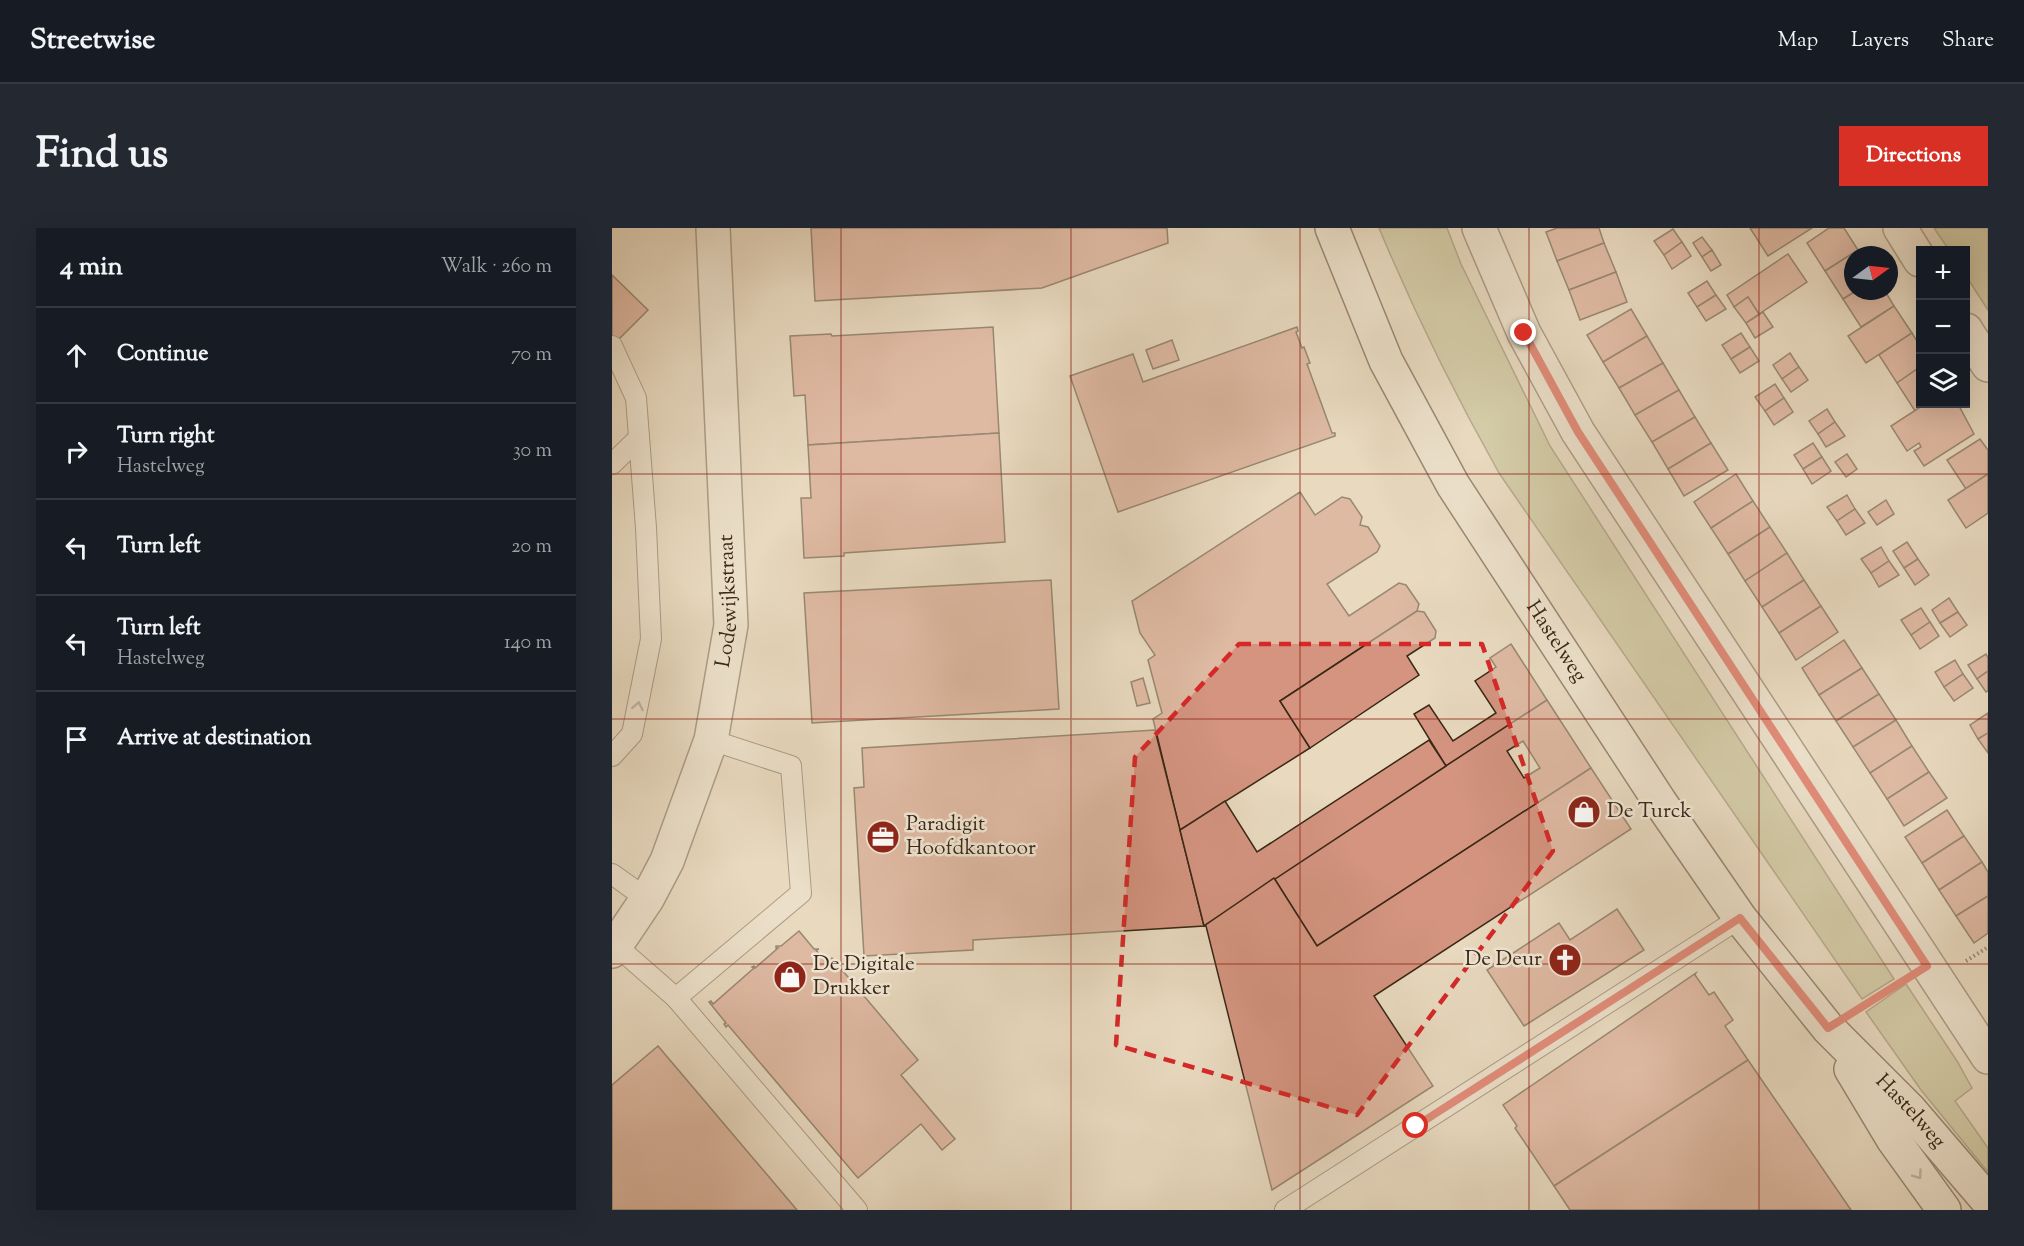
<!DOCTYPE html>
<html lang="en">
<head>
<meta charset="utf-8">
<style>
	:root { --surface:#171b24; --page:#242831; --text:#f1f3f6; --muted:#9ea1a6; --line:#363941; --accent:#d93025 }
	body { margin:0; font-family:"Sorts Mill Goudy",serif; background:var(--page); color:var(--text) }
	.controls { position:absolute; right:18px; top:18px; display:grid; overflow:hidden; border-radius:0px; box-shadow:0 6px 24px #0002 }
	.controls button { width:54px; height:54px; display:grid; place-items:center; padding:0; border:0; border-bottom:2px solid var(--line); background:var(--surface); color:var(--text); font:30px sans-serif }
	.compass { position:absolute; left:1232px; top:18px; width:54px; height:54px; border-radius:50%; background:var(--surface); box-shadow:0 6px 24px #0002; rotate:75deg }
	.stop { position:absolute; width:18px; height:18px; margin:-14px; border:4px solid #d93025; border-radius:50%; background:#fff }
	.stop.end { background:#d93025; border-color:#fff; box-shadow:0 2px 6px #0008 }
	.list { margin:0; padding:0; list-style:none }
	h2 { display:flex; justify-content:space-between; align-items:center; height:78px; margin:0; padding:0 24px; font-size:26px }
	h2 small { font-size:20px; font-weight:400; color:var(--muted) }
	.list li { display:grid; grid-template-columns:39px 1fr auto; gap:18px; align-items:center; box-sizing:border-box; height:96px; padding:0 24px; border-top:2px solid var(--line) }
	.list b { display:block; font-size:22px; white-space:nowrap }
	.list p { margin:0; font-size:20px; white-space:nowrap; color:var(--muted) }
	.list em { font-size:20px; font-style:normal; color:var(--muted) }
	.icon { flex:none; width:33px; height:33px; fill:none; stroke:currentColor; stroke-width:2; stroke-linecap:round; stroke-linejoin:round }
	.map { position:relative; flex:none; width:1376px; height:982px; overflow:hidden; border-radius:0px }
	header { display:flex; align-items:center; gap:36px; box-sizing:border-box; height:84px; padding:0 30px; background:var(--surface); border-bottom:2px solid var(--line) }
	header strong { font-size:28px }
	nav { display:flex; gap:33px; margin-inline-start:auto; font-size:21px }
	.intro { display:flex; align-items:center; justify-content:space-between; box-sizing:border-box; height:144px; padding:0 36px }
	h1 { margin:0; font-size:42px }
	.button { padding:15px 27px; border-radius:0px; background:var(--accent); color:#fff; font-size:21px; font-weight:700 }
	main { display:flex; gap:36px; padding:0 36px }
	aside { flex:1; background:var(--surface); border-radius:0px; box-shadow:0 6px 24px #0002 }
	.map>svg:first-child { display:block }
</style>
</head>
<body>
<header>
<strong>Streetwise</strong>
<nav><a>Map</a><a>Layers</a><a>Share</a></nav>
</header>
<div class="intro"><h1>Find us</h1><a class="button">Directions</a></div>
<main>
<aside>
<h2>4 min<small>Walk · 260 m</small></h2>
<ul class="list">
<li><svg class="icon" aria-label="ahead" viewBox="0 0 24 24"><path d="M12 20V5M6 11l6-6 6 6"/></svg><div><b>Continue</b></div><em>70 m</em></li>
<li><svg class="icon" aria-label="right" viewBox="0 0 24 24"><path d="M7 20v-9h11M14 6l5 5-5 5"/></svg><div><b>Turn right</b><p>Hastelweg</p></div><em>30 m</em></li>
<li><svg class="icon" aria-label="left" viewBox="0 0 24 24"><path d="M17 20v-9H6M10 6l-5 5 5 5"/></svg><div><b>Turn left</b></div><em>20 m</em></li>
<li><svg class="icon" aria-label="left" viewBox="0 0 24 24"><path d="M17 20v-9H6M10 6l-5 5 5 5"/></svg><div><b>Turn left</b><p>Hastelweg</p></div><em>140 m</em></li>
<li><svg class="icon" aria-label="arrive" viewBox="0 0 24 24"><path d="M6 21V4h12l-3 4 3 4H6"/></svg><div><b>Arrive at destination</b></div></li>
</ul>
</aside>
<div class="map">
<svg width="1376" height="982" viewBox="0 0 1376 982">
	<rect width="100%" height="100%" fill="#e8d9bf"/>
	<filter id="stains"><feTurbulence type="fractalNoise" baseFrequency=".00333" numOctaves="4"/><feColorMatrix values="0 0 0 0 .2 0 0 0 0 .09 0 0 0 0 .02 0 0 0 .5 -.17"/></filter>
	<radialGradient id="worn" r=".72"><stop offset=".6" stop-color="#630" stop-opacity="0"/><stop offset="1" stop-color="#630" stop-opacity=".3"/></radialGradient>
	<g fill="#bdbd8d" stroke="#7b7251" stroke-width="1.5">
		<path d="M767 0H835L849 36 938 218 1282 751 1250 771 887 245C842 165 803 86 767 0Z"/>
		<path d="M1322 0H1376V82L1354 48V22H1337Z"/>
		<path d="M1294 756 1345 833 1360 860 1343 873 1376 920V944L1309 862 1254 784Z"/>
	</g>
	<g fill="#d49480" stroke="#392815" stroke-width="1.5" fill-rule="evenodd">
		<path d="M199 0H555L556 15 430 60 203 73Z"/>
		<path d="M945 0H987L992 15 945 33 934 4Z"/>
		<path d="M1138 0H1200L1156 28Z"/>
		<path d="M1217 0H1232L1246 22 1213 43 1195 15Z"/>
		<path d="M1061 1 1070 14 1052 27 1042 13Z"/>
		<path d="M1090 9 1100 22 1090 29 1081 15Z"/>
		<path d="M1070 14 1079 28 1060 41 1052 27Z"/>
		<path d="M992 15 1004 44 957 62 945 33Z"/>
		<path d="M1100 22 1109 37 1099 43 1090 29Z"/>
		<path d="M1246 22 1249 27H1241V63H1244L1231 71 1213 43Z"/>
		<path d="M1176 26 1195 54 1147 86 1136 69 1122 79 1115 67Z"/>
		<path d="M1004 44 1015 74 968 92 957 62Z"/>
		<path d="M0 47 36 82 0 118Z"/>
		<path d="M1095 53 1104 67 1085 79 1076 65Z"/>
		<path d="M1244 63H1273L1282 78 1249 99 1231 71Z"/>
		<path d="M1104 67 1114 81 1094 93 1085 79Z"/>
		<path d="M1136 69 1147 86 1134 95 1122 79Z"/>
		<path d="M1282 78 1300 105 1254 135 1236 108Z"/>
		<path d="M1019 81 1035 108 991 134 975 107Z"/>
		<path d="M1151 84 1161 99 1143 110 1134 95Z"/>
		<path d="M381 99 387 205 196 217 193 167 182 168 178 108 219 106 220 108Z"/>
		<path d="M685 99 686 103 684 104 690 120 692 119 698 135 695 136 720 205H723V208L506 284 458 148 521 126 531 154Z"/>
		<path d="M1129 105 1138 119 1119 131 1110 117Z"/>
		<path d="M1300 105 1308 118V139L1285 155 1267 127Z"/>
		<path d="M1035 108 1051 135 1007 160 991 134Z"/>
		<path d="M560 112 567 132 541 141 534 122Z"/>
		<path d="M1138 119 1147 133 1128 145 1119 131Z"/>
		<path d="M1178 125 1187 139 1170 151 1161 137Z"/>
		<path d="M1051 135 1067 162 1023 187 1007 160Z"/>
		<path d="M1187 139 1196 152 1179 164 1170 151Z"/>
		<path d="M1308 139V176H1313L1303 183 1285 155Z"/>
		<path d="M1163 156 1172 170 1153 183 1143 169Z"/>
		<path d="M1067 162 1083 189 1040 214 1023 187Z"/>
		<path d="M1172 170 1181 184 1162 197 1153 183Z"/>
		<path d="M1313 176H1346L1362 206 1312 238 1302 223 1309 219 1307 215 1295 223 1279 198Z"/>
		<path d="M1215 181 1223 194 1206 206 1197 193Z"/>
		<path d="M1083 189 1099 215 1056 241 1040 214Z"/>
		<path d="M1223 194 1233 208 1214 219 1206 206Z"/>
		<path d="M387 205 393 314 232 325V328L192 330 189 270H199L196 217Z"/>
		<path d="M1368 211 1376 222V246L1354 261 1335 232Z"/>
		<path d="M1099 215 1116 242 1072 268 1056 241Z"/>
		<path d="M1201 215 1210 229 1191 241 1182 227Z"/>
		<path d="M1235 226 1245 241 1234 249 1223 234Z"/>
		<path d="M1210 229 1219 243 1200 256 1191 241Z"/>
		<path d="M1124 246 1141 273 1099 300 1082 274Z"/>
		<path d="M1376 246V285L1354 300 1336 272Z"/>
		<path d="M688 264 703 287 730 269 738 271 750 289 748 297 756 299 768 318 765 324 715 356 737 388 787 355 794 357 807 376 805 383 668 473 698 520 568 602 541 491 550 485 536 432 543 427 528 405 520 373Z"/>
		<path d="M1235 267 1243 281 1225 293 1215 279Z"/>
		<path d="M1274 272 1282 286 1265 297 1256 284Z"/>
		<path d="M1141 273 1158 299 1116 326 1099 300Z"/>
		<path d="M1243 281 1253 295 1234 307 1225 293Z"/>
		<path d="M1158 299 1175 325 1133 353 1116 326Z"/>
		<path d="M1295 314 1306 331 1292 340 1281 323Z"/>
		<path d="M1269 319 1277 333 1259 345 1249 331Z"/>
		<path d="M1175 325 1192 352 1150 379 1133 353Z"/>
		<path d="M1306 331 1317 347 1303 357 1292 340Z"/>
		<path d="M1277 333 1287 347 1267 359 1259 345Z"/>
		<path d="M439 352 447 481 200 495 192 365Z"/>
		<path d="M1192 352 1209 378 1167 405 1150 379Z"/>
		<path d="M1337 370 1346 384 1328 395 1320 382Z"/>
		<path d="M1209 378 1226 404 1184 432 1167 405Z"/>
		<path d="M1309 380 1318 394 1299 407 1289 392Z"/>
		<path d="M805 383 812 384 824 403 823 410 795 428 807 447 698 520 668 473Z"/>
		<path d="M1346 384 1355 397 1338 409 1328 395Z"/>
		<path d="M1318 394 1327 408 1308 421 1299 407Z"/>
		<path d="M1232 412 1250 440 1207 467 1190 440Z"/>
		<path d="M899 416 935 472 834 538 802 486 817 477 841 513 884 485 863 453 884 439 878 430Z"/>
		<path d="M1374 426 1376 430V443L1365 451 1356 437Z"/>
		<path d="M1343 432 1351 446 1332 459 1323 444Z"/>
		<path d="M1250 440 1267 466 1224 493 1207 467Z"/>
		<path d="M1376 443V463L1374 464 1365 451Z"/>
		<path d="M1351 446 1361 460 1342 473 1332 459Z"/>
		<path d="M531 450 538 475 525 478 519 454Z"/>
		<path d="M1267 466 1284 492 1241 519 1224 493Z"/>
		<path d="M935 472 979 540 705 718 662 650ZM911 513 928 540 912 550 895 523Z"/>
		<path d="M1376 485V505L1366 511 1358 497Z"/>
		<path d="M1284 492 1300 518 1258 545 1241 519Z"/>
		<path d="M543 502 592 698 361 712V722L252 728 242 560 252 559 250 520Z"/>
		<path d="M1376 505V525L1366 511Z"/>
		<path d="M817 512 834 538 592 698 568 602 613 573 645 624Z"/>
		<path d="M1300 518 1317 544 1275 571 1258 545Z"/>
		<path d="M979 540 1019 601 762 768 821 858 660 962 594 698H592L662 650 705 718Z"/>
		<path d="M1317 544 1335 570 1292 598 1275 571Z"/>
		<path d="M1335 582 1352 608 1310 635 1293 609Z"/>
		<path d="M1352 608 1370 634 1327 662 1310 635Z"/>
		<path d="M1370 634 1376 644V668L1344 688 1327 662Z"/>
		<path d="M1376 668V705L1362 715 1344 688Z"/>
		<path d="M1005 681 1032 722 912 798 875 742 947 695 958 712Z"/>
		<path d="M187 703 202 721H207L204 722 217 738 221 735 218 732 220 730 306 832 289 847 343 911 330 922 309 896 246 950 116 797 114 799 112 796 114 795 97 774 99 773 101 776 142 740 140 739 142 738 143 740 166 720H164V718H169Z"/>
		<path d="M1084 745 1083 747 1097 767 1102 764 1121 792 1113 798 1136 832 942 958 903 900 905 898 891 877Z"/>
		<path d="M46 818 185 982H0V857Z"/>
		<path d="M1136 832 1239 982H958L942 958Z"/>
	</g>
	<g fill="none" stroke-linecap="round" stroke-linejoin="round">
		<g stroke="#655440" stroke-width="22">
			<g id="lane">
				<path d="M0 236 27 210"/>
				<path d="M0 528 20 506 39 411 34 300 24 170 0 118"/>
				<path d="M0 646 35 671"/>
				<path d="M0 714 64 770 245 982"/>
				<path d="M64 770 189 665 179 538 99 512"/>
				<path d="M673 982 1128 690"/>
			</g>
		</g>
		<g stroke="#655440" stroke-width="36">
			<g id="street">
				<path d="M867 0 912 105 966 204 1376 829"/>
				<path d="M1288 0 1308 32"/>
				<path d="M1354 102 1376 137"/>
				<path id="s1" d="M0 723 35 671 55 633 99 512 119 397 101 0"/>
			</g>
		</g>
		<g stroke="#392815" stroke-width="36">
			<g id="secondary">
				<path id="s2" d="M720 0 774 133 841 257 1048 574 1128 690 1216 800 1298 882 1376 973"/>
				<path d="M1239 841 1281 911 1332 982"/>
			</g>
		</g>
		<g stroke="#392815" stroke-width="4" stroke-dasharray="1.5 3" stroke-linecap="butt">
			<path d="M1354 733 1376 719"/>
			<path d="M1247 781 1287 756"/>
		</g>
		<use href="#lane" stroke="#f0e6d5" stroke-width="20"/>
		<use href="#street" stroke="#f0e6d5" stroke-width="33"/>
		<use href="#secondary" stroke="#f0e6d5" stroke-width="33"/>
	</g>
	<defs><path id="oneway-chevron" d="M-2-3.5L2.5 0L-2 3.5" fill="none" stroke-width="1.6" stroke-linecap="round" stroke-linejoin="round" transform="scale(1.5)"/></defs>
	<g stroke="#948775">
		<use href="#oneway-chevron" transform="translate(26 478) rotate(-79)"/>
		<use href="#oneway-chevron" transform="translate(1306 947) rotate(54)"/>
	</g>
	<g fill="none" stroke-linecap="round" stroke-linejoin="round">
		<path stroke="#d93025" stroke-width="8" d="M804 898 1128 690 1216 800 1315 738 966 204 912 105"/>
	</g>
	<path d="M0 0H1376V982H0ZM627 416H870L941 623 745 887 504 817 523 529Z" fill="#e8d9bf" fill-opacity=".55" fill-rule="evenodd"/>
	<path fill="none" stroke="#d62828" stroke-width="4.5" stroke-dasharray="12 8" stroke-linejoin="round" d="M627 416H870L941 623 745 887 504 817 523 529Z"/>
	<path fill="none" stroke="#8f2418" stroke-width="1.5" stroke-opacity="0.55" d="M229 0V982M459 0V982M688 0V982M917 0V982M1147 0V982M0 246H1376M0 491H1376M0 736H1376"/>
	<defs>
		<g id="shop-disc" transform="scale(1.725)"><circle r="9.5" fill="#8f2418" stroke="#f0e6d5"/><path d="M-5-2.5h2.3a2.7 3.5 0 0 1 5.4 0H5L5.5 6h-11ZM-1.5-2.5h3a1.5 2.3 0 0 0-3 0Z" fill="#fff"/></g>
		<g id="office-disc" transform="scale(1.725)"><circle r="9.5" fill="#8f2418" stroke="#f0e6d5"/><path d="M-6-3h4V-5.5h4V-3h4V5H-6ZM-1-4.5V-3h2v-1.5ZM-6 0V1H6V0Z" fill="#fff"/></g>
		<g id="church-disc" transform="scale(1.725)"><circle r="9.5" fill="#8f2418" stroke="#f0e6d5"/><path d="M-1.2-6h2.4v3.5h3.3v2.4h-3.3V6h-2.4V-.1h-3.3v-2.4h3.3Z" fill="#fff"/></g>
	</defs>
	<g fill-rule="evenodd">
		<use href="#shop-disc" x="972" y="584"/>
		<use href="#office-disc" x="271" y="609"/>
		<use href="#church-disc" x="953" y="732"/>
		<use href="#shop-disc" x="178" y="749"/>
	</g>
	<g text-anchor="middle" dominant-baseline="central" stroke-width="5" stroke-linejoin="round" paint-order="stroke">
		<g font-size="21" fill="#392815" stroke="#f0e6d5">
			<text stroke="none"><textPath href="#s1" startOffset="375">Lodewijkstraat</textPath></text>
			<text stroke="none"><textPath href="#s2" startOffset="472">Hastelweg</textPath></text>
			<text stroke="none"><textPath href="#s2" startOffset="1062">Hastelweg</textPath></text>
		</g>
		<g font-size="21" fill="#392815" stroke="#f0e6d5" text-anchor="start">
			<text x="995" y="584">De Turck</text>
			<text x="294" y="597">Paradigit<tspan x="294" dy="24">Hoofdkantoor</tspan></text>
			<text x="930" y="732" text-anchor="end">De Deur</text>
			<text x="201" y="737">De Digitale<tspan x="201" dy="24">Drukker</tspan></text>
		</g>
	</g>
	<rect width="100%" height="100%" filter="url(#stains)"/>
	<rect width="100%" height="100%" fill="url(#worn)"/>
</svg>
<div class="controls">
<button>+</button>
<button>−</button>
<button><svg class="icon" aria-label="layers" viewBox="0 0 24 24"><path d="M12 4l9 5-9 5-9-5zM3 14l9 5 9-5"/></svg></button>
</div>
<svg class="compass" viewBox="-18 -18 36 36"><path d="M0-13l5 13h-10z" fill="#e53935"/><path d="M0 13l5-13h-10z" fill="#9ea1a6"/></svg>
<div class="stop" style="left:804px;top:898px"></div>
<div class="stop end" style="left:912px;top:105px"></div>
</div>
</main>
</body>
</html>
